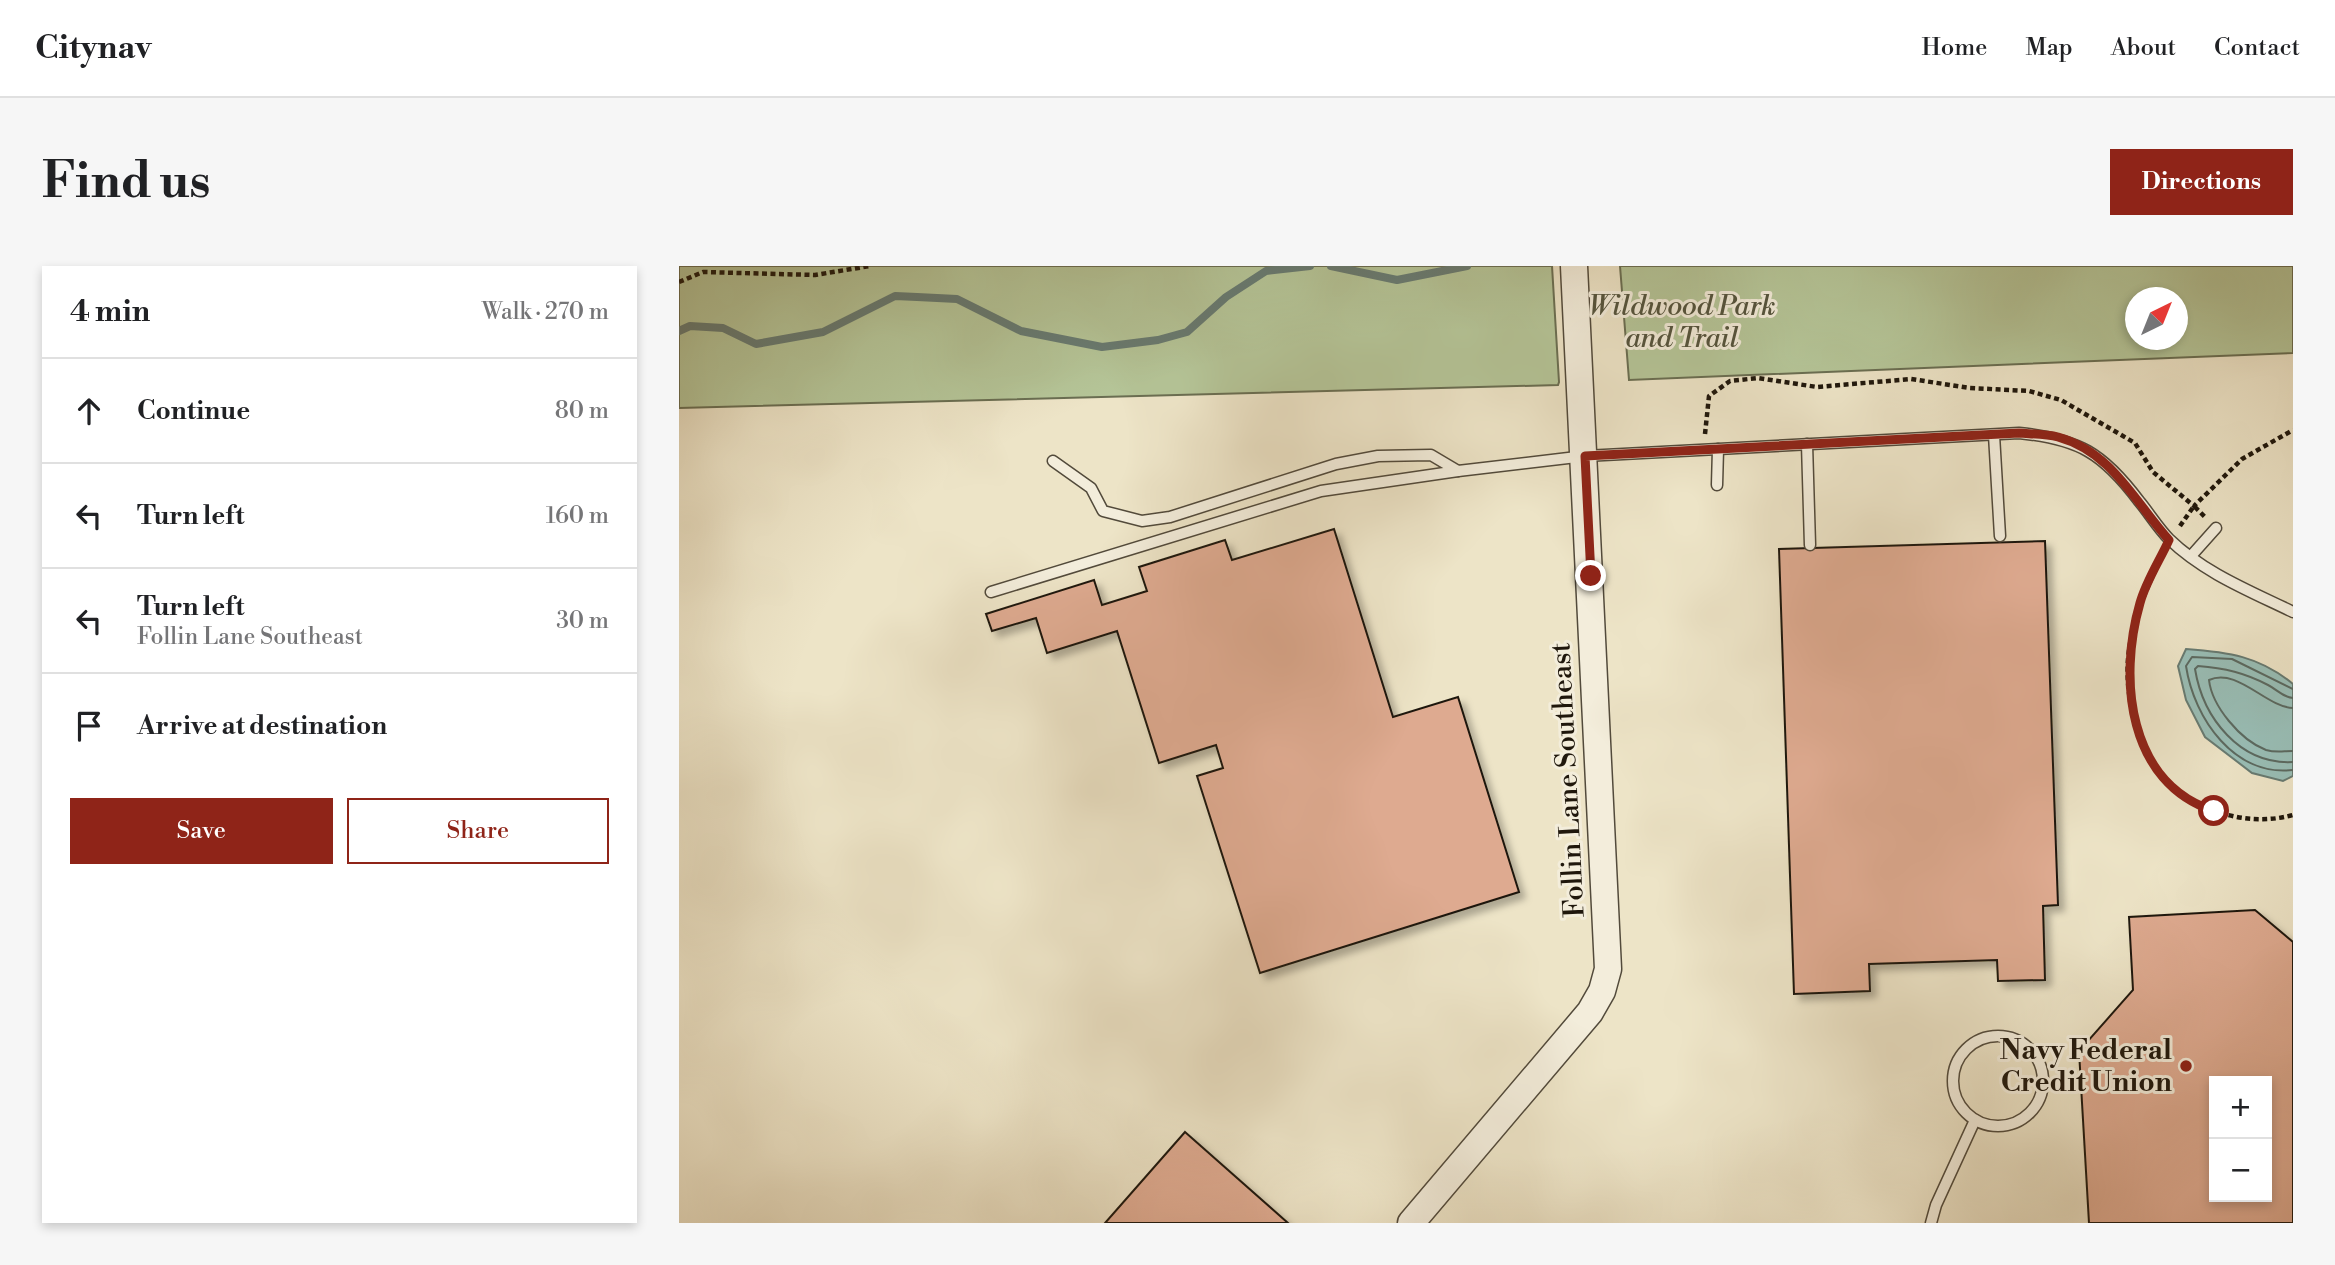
<!DOCTYPE html>
<html lang="en">
<head>
<meta charset="utf-8">
<style>
	:root { --surface:#fff; --page:#f6f6f6; --text:#202124; --muted:#757577; --line:#e0e0e0; --accent:#8f2418 }
	body { margin:0; font-family:"Libre Bodoni",serif; background:var(--page); color:var(--text) }
	.controls { position:absolute; right:21px; bottom:21px; display:grid; overflow:hidden; border-radius:0px; box-shadow:0 4px 10px #0003 }
	.controls button { width:63px; height:63px; display:grid; place-items:center; padding:0; border:0; border-bottom:2px solid var(--line); background:var(--surface); color:var(--text); font:35px sans-serif }
	.compass { position:absolute; left:1446px; top:21px; width:63px; height:63px; border-radius:50%; background:var(--surface); box-shadow:0 4px 10px #0003; rotate:43deg }
	.stop { position:absolute; width:21px; height:21px; margin:-16px; border:5px solid #8f2418; border-radius:50%; background:#fff }
	.stop.end { background:#8f2418; border-color:#fff; box-shadow:0 2px 7px #0008 }
	.list { margin:0; padding:0; list-style:none }
	h2 { display:flex; justify-content:space-between; align-items:center; height:91px; margin:0; padding:0 28px; font-size:30px }
	h2 small { font-size:23px; font-weight:400; color:var(--muted) }
	.list li { display:grid; grid-template-columns:46px 1fr auto; gap:21px; align-items:center; box-sizing:border-box; height:105px; padding:0 28px; border-top:2px solid var(--line) }
	.list b { display:block; font-size:26px; white-space:nowrap }
	.list p { margin:0; font-size:23px; white-space:nowrap; color:var(--muted) }
	.list em { font-size:23px; font-style:normal; color:var(--muted) }
	.actions { display:flex; gap:14px; padding:21px 28px }
	.actions a { flex:1; padding:16px 0; border:2px solid var(--accent); border-radius:0px; text-align:center; font-size:24px; color:var(--accent) }
	.actions .main { background:var(--accent); color:#fff }
	.icon { flex:none; width:38px; height:38px; fill:none; stroke:currentColor; stroke-width:2; stroke-linecap:round; stroke-linejoin:round }
	.map { position:relative; flex:none; width:1614px; height:957px; overflow:hidden; border-radius:0px }
	header { display:flex; align-items:center; gap:42px; box-sizing:border-box; height:98px; padding:0 35px; background:var(--surface); border-bottom:2px solid var(--line) }
	header strong { font-size:33px }
	nav { display:flex; gap:38px; margin-inline-start:auto; font-size:24px }
	.intro { display:flex; align-items:center; justify-content:space-between; box-sizing:border-box; height:168px; padding:0 42px }
	h1 { margin:0; font-size:49px }
	.button { padding:18px 32px; border-radius:0px; background:var(--accent); color:#fff; font-size:24px; font-weight:700 }
	main { display:flex; gap:42px; padding:0 42px }
	aside { flex:1; background:var(--surface); border-radius:0px; box-shadow:0 4px 10px #0003 }
	.map>svg:first-child { display:block }
</style>
</head>
<body>
<header>
<strong>Citynav</strong>
<nav><a>Home</a><a>Map</a><a>About</a><a>Contact</a></nav>
</header>
<div class="intro"><h1>Find us</h1><a class="button">Directions</a></div>
<main>
<aside>
<h2>4 min<small>Walk · 270 m</small></h2>
<ul class="list">
<li><svg class="icon" aria-label="ahead" viewBox="0 0 24 24"><path d="M12 20V5M6 11l6-6 6 6"/></svg><div><b>Continue</b></div><em>80 m</em></li>
<li><svg class="icon" aria-label="left" viewBox="0 0 24 24"><path d="M17 20v-9H6M10 6l-5 5 5 5"/></svg><div><b>Turn left</b></div><em>160 m</em></li>
<li><svg class="icon" aria-label="left" viewBox="0 0 24 24"><path d="M17 20v-9H6M10 6l-5 5 5 5"/></svg><div><b>Turn left</b><p>Follin Lane Southeast</p></div><em>30 m</em></li>
<li><svg class="icon" aria-label="arrive" viewBox="0 0 24 24"><path d="M6 21V4h12l-3 4 3 4H6"/></svg><div><b>Arrive at destination</b></div></li>
</ul>
<div class="actions"><a class="main">Save</a><a>Share</a></div>
</aside>
<div class="map">
<svg width="1614" height="957" viewBox="0 0 1614 957">
	<defs>
		<filter id="shadow"><feDropShadow dx="6" dy="6" stdDeviation="3.5" flood-color="#0004"/></filter>
	</defs>
	<rect width="100%" height="100%" fill="#ede4c7"/>
	<filter id="stains"><feTurbulence type="fractalNoise" baseFrequency=".00286" numOctaves="4"/><feColorMatrix values="0 0 0 0 .2 0 0 0 0 .09 0 0 0 0 .02 0 0 0 .5 -.17"/></filter>
	<radialGradient id="worn" r=".72"><stop offset=".6" stop-color="#630" stop-opacity="0"/><stop offset="1" stop-color="#630" stop-opacity=".3"/></radialGradient>
	<g fill="#b5c598" stroke="#6a6e52" stroke-width="2" fill-rule="evenodd">
		<path d="M0 0H873L880 116 879 119 0 142Z"/>
		<path d="M941 0H1614V87L950 114ZM1456 32H1498V74H1456Z"/>
	</g>
	<path fill="#99beb6" stroke="#687b72" stroke-width="2" d="M1507 383C1549 386 1580 390 1614 418V510L1604 515 1573 507 1526 471 1507 434 1499 400Z"/>
	<g fill="none" stroke-linecap="round" stroke-linejoin="round">
		<g stroke="#5c6a61" stroke-width="2">
			<path d="M1614 423 1553 393 1513 391 1507 400C1515 453 1556 511 1614 504"/>
			<path d="M1614 432C1603 431 1599 424 1589 419 1566 407 1546 402 1519 400L1516 403C1524 452 1561 499 1614 496"/>
			<path d="M1614 442C1587 441 1558 401 1530 414 1533 440 1561 474 1587 484 1597 487 1604 485 1614 485"/>
		</g>
		<g stroke="#687b72" stroke-width="8">
			<path d="M652 0 718 14 788 0"/>
			<path d="M0 65 11 60 44 62 77 78 144 66 216 30 238 31 278 33 342 65 423 81 479 74 508 66 547 31 587 5 631 0"/>
		</g>
	</g>
	<g fill="#deaa90" stroke="#1f170c" stroke-width="2" fill-rule="evenodd" filter="url(#shadow)">
		<path d="M655 263 714 451 779 431 840 626 581 707 518 510 544 502 537 479 480 497 438 365 368 387 357 352 313 365 307 348 415 314 423 339 468 325 460 301 546 274 553 294Z"/>
		<path d="M1366 275 1379 639 1364 640 1366 714 1319 715 1318 694 1190 698 1191 725 1115 728 1100 283Z"/>
		<path d="M1576 644 1614 676V957H1410L1400 785 1454 724 1450 651ZM1535 815H1588V931H1535Z"/>
		<path d="M506 866 609 957H426Z"/>
	</g>
	<g fill="none" stroke-linecap="round" stroke-linejoin="round">
		<g stroke="#524a3b" stroke-width="13">
			<g id="service">
				<path d="M1315 169 1321 270"/>
				<path d="M1128 178 1131 279"/>
				<path d="M374 195 412 222 424 245 463 255 491 251 657 198 699 190 752 189 779 205"/>
				<path d="M1038 219 1039 183"/>
				<path d="M1512 290 1537 262"/>
				<path d="M312 326 642 225 779 205 906 190 1340 167C1400 173 1424 187 1460 235 1470 247 1479 262 1490 273 1525 307 1571 325 1614 346"/>
				<circle cx="1319" cy="815" r="45"/>
				<path d="M1252 957 1257 939 1296 854"/>
			</g>
		</g>
		<g stroke="#524a3b" stroke-width="29">
			<path id="tertiary" d="M732 957 911 746 923 725 929 703 895 0"/>
		</g>
		<g stroke="#1f170c" stroke-width="4.5" stroke-dasharray="5 3.5" stroke-linecap="butt">
			<path d="M0 16 24 6 136 9 191 0"/>
			<path d="M1026 168 1030 130 1051 115 1079 112 1138 121 1232 113 1291 122 1350 125 1382 134 1456 177 1474 206 1515 240 1563 193 1614 164"/>
			<path d="M1501 260 1515 240 1527 252"/>
			<path d="M1484 288C1469 320 1455 348 1450 384 1444 426 1457 476 1482 511 1485 516 1493 520 1498 524 1532 549 1573 560 1614 549"/>
		</g>
		<use href="#service" stroke="#f3eddb" stroke-width="10"/>
		<use href="#tertiary" stroke="#f3eddb" stroke-width="26"/>
	</g>
	<g fill="none" stroke-linecap="round" stroke-linejoin="round">
		<path stroke="#8f2418" stroke-width="9" d="M912 310 906 190 1340 167C1353 168 1367 168 1379 171 1433 186 1455 235 1490 274 1481 294 1467 315 1461 337 1439 413 1449 517 1535 545"/>
	</g>
	<circle fill="#8f2418" stroke="#f3eddb" stroke-width="2.5" cx="1507" cy="800" r="7"/>
	<g text-anchor="middle" dominant-baseline="central" stroke-width="6" stroke-linejoin="round" paint-order="stroke">
		<g font-size="28" font-style="italic" fill="#54543d" stroke="#f3eddb">
			<text x="1003" y="40">Wildwood Park<tspan x="1003" dy="32">and Trail</tspan></text>
		</g>
		<g font-size="28" fill="#1f170c" stroke="#f3eddb">
			<text transform="translate(889 514) rotate(-93)">Follin Lane Southeast</text>
		</g>
		<g font-size="28" font-weight="bold" fill="#1f170c" stroke="#f3eddb" text-anchor="end">
			<text x="1493" y="784">Navy Federal<tspan x="1493" dy="32">Credit Union</tspan></text>
		</g>
	</g>
	<rect width="100%" height="100%" filter="url(#stains)"/>
	<rect width="100%" height="100%" fill="url(#worn)"/>
</svg>
<div class="controls">
<button>+</button>
<button>−</button>
</div>
<svg class="compass" viewBox="-18 -18 36 36"><path d="M0-13l5 13h-10z" fill="#e53935"/><path d="M0 13l5-13h-10z" fill="#757577"/></svg>
<div class="stop" style="left:1535px;top:545px"></div>
<div class="stop end" style="left:912px;top:310px"></div>
</div>
</main>
</body>
</html>
